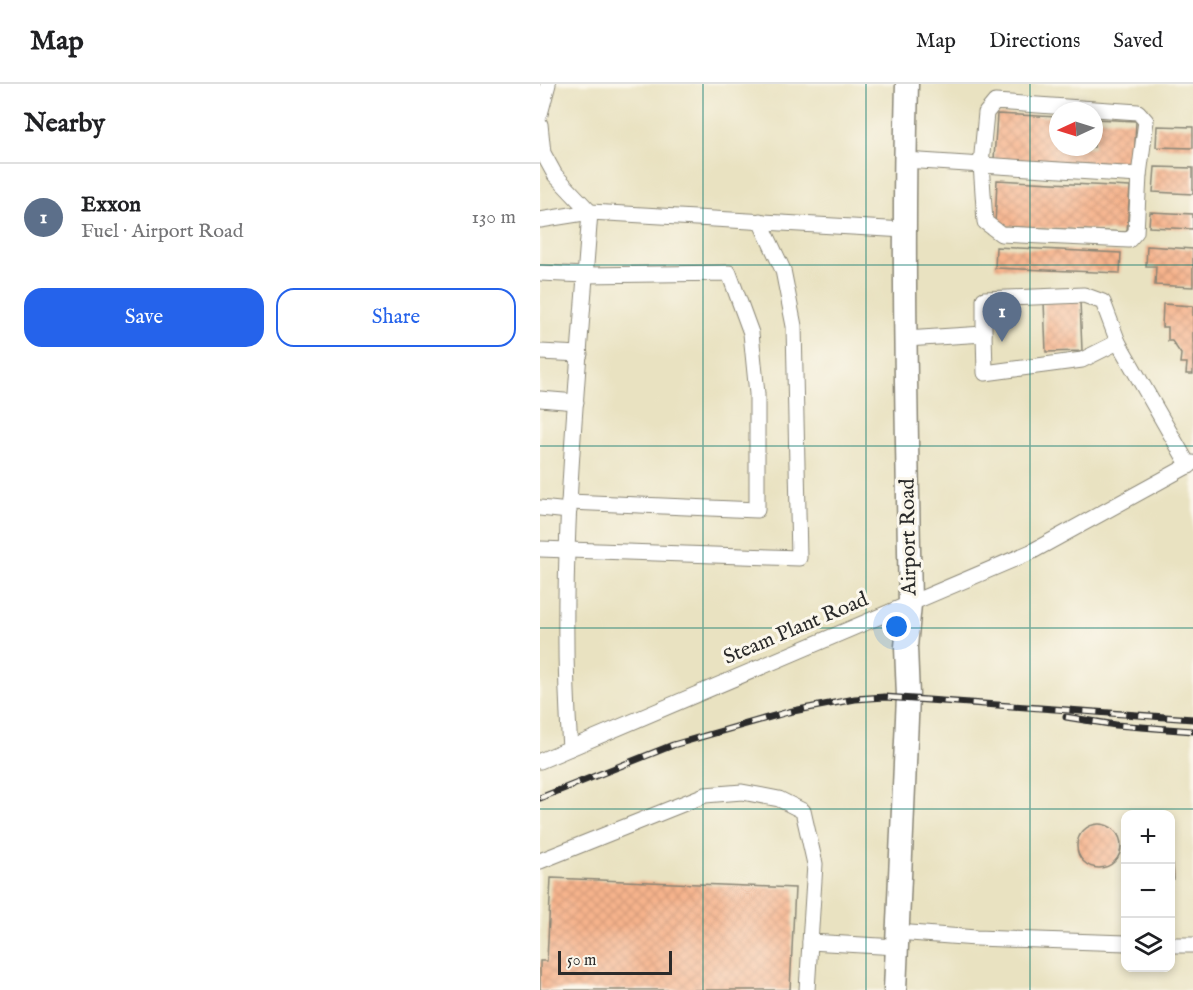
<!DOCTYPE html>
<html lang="en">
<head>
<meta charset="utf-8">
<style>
	:root { --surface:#fff; --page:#f2f2f2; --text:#202124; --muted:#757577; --line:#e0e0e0; --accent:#2563eb }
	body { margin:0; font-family:"IM FELL English",serif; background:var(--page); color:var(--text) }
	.controls { position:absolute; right:18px; bottom:18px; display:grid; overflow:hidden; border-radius:12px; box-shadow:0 3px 9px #0003 }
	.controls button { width:54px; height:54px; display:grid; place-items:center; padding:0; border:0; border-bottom:2px solid var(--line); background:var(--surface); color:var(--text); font:30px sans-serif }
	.compass { position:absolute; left:509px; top:18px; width:54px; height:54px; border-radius:50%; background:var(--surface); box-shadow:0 3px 9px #0003; rotate:266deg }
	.scale { position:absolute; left:18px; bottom:15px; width:114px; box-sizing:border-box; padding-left:6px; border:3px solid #2b2b2b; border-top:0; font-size:16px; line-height:21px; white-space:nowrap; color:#2b2b2b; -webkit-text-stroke:4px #fbf7ec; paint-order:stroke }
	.you { position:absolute; left:357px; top:543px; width:21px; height:21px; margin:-15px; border:4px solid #fff; border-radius:50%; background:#1a73e8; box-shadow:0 0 0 9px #1a73e833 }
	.badge { display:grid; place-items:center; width:39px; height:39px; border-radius:50%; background:var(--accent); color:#fff; font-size:20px; font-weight:700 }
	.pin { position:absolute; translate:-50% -50px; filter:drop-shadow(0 2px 3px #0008) }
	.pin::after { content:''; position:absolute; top:32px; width:21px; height:18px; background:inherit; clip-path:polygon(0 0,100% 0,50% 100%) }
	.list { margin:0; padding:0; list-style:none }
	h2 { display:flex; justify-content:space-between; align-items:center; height:78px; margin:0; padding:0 24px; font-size:26px }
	h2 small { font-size:20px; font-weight:400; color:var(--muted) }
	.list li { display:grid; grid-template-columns:39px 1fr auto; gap:18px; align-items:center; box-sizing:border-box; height:108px; padding:0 24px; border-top:2px solid var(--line) }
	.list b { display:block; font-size:22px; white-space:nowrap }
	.list p { margin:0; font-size:20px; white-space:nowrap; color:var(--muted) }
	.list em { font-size:20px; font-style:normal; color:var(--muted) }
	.actions { display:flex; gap:12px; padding:18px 24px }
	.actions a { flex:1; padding:14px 0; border:2px solid var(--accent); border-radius:18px; text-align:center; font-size:21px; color:var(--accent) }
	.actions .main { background:var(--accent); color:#fff }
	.icon { flex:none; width:33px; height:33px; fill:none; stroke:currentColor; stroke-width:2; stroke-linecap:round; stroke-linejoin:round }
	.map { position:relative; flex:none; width:653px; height:906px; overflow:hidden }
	header { display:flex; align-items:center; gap:36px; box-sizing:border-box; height:84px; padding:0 30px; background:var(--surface); border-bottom:2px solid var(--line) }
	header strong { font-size:28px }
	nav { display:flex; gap:33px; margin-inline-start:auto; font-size:21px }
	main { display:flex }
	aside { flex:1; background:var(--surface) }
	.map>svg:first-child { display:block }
</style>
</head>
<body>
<header>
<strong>Map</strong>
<nav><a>Map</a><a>Directions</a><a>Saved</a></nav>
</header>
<main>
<aside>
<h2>Nearby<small></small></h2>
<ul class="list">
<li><span class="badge" style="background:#5c6f8a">1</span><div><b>Exxon</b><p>Fuel · Airport Road</p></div><em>130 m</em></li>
</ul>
<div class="actions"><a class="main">Save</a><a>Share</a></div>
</aside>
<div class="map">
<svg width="653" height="906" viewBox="0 0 653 906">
	<defs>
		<pattern id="building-cross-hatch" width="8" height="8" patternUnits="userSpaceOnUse" patternTransform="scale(1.5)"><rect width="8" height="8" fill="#f6b38c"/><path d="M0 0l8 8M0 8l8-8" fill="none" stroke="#d39a79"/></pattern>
	</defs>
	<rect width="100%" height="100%" fill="#fbf7ec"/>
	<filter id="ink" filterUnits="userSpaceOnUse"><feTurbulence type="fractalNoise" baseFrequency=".0167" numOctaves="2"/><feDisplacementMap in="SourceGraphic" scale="12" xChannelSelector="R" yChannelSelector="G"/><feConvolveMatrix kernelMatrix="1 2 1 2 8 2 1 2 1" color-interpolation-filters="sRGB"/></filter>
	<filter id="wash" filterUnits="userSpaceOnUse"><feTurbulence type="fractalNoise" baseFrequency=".008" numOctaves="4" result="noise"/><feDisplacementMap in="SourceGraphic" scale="24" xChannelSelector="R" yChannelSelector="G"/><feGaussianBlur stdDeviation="1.35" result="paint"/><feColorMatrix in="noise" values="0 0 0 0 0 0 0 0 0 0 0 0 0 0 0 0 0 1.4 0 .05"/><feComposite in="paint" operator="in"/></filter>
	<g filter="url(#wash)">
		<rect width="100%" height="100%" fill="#e9e2c1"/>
		<g id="blocks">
			<g fill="url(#building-cross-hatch)">
				<path d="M457 30 518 33V63H554V35L596 37 594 83 454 75Z"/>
				<path d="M617 42 653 43V64L616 63Z"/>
				<path d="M615 83 653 84V110L613 108Z"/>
				<path d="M457 96 590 103 587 148 455 142Z"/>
				<path d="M610 128 653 130V145L609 143Z"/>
				<path d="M607 162 653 165V203L615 201 616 182H606Z"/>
				<path d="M456 163 581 169 580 189 455 184Z"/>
				<path d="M540 217 542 267 506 268 504 218Z"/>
				<path d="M623 220 653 222V290H646L647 279H640L641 270 632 257H628V243H622Z"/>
				<circle cx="559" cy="762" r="22"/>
				<path d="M630 780H633L634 795H630Z"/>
				<path d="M11 794 255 804 250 906H0V877H7Z"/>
			</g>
		</g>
	</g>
	<g filter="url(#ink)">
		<use href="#blocks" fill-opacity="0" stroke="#8a8676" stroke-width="1.5"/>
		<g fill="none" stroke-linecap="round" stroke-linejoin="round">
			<g stroke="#8a8676" stroke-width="17">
				<g id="minor">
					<path d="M455 18 598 28 606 37 599 91 596 148 589 156 461 150 445 138 441 80 446 29Z"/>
					<path d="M0 30 8 0"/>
					<path d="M0 40 3 69 15 91 50 128C37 306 17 485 30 664"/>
					<path d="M365 76 599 91"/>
					<path d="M0 136 50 128 365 146"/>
					<path d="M0 189 46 191 189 189 211 249 217 310V426L29 418"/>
					<path d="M444 250V215L544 211 563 218 578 258"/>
					<path d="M366 255 444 250 445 289 542 276 578 258 649 382"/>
					<path d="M0 268 40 270"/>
					<path d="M0 315 36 318"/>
					<path d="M0 424 29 427"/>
					<path d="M0 465 259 474 254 242 243 186 220 137"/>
					<path d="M0 677 491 468 653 379"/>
					<path d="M0 777 165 711 202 708 239 715 263 727 275 780 267 906"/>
					<path d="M357 848 436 854 586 859"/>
					<path d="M270 858 357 863"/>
					<path d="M630 861H653"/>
				</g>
			</g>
			<g stroke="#8a8676" stroke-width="25">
				<path id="highway" d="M355 906 368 612 366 563 370 520C367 347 362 173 367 0"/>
			</g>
			<use href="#minor" stroke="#fff" stroke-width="15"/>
			<use href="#highway" stroke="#fff" stroke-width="22"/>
			<g stroke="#2b2b2b" stroke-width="7">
				<g id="rail">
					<path d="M526 633 576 641 653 647"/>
					<path d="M0 714 133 661 248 628 315 615 345 613 388 616 653 635"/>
				</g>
			</g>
			<use href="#rail" stroke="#fbf7ec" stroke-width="4.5" stroke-dasharray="14" stroke-linecap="butt"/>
		</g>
	</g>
	<path fill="none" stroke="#0f766e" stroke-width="1.5" stroke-opacity="0.55" d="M163 0V906M326 0V906M490 0V906M0 181H653M0 362H653M0 544H653M0 725H653"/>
	<g text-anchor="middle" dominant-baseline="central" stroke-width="6" stroke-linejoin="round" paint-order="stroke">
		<g font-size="21" fill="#2b2b2b" stroke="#fbf7ec">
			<text transform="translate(369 453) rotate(-91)">Airport Road</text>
			<text transform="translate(256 545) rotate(-23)">Steam Plant Road</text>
		</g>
	</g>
</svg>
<div class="controls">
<button>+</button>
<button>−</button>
<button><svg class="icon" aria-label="layers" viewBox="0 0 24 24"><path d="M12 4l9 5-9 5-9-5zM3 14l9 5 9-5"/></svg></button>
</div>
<svg class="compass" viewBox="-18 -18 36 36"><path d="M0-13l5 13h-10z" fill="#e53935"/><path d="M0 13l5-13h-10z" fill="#757577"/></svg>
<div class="scale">50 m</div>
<div class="you"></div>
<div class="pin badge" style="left:462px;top:258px;background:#5c6f8a">1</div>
</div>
</main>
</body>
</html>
